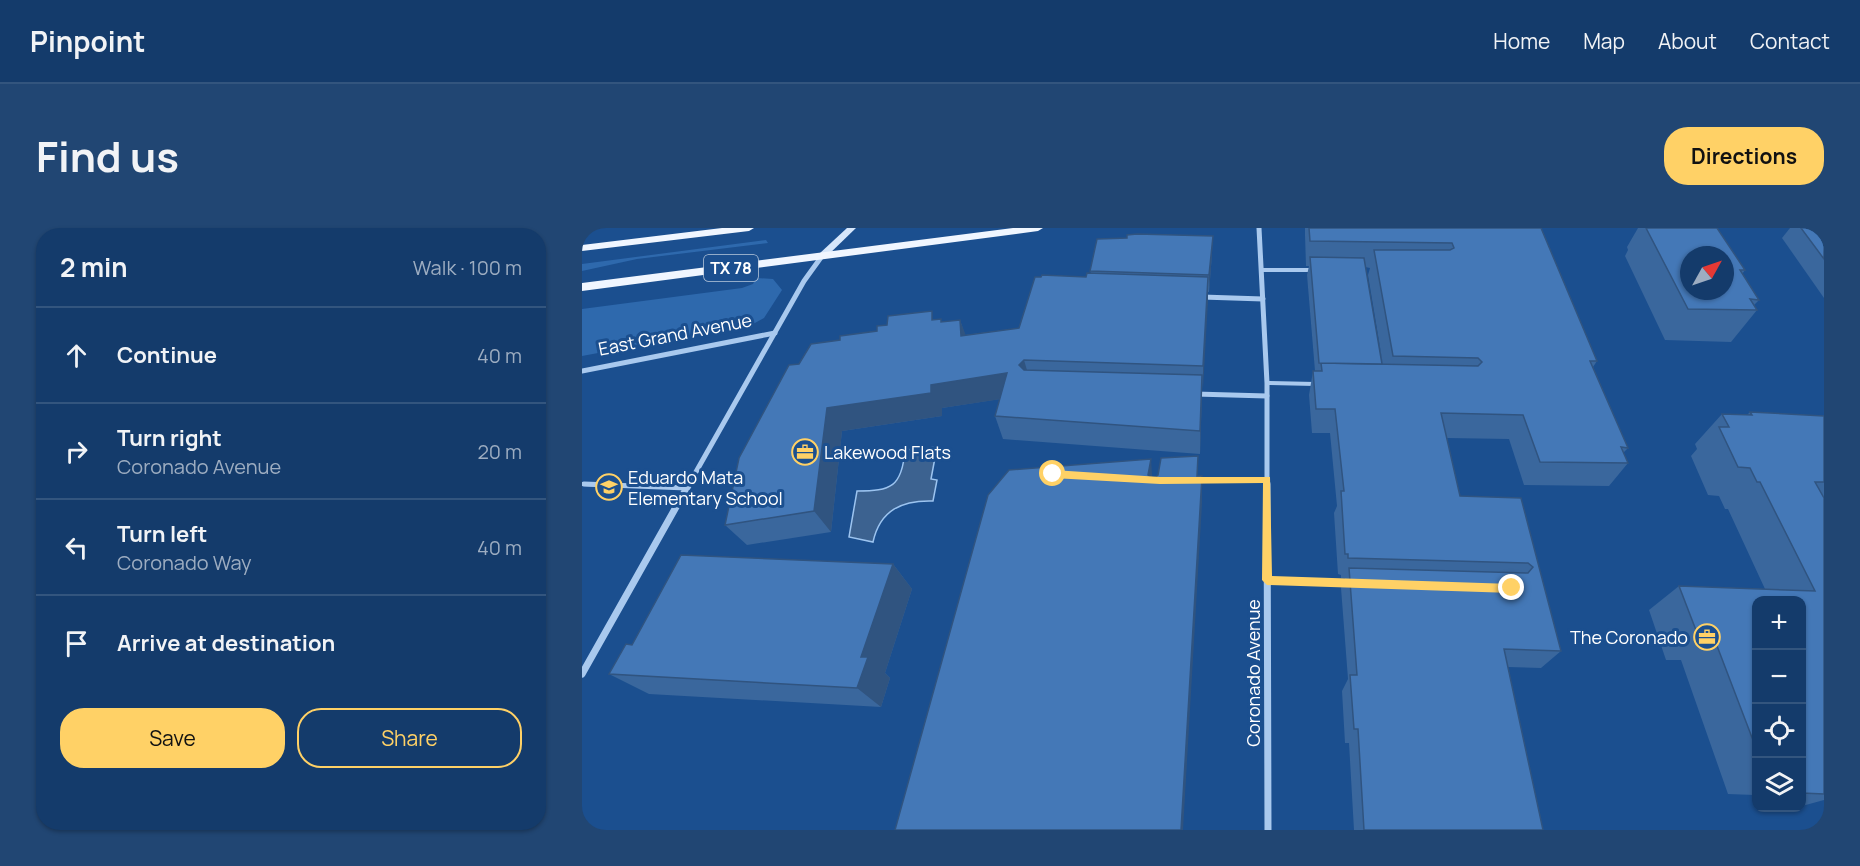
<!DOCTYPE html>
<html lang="en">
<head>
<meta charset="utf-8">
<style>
	:root { --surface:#143b6b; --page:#214673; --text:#f1f3f6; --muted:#9dadc1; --line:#33557e; --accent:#ffd166 }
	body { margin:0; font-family:Manrope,sans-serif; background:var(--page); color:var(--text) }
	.controls { position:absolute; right:18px; bottom:18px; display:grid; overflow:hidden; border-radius:12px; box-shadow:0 2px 4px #0004 }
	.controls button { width:54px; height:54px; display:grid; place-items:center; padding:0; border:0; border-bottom:2px solid var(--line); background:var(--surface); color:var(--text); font:30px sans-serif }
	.compass { position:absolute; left:1098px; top:18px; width:54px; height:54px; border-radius:50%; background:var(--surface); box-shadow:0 2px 4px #0004; rotate:50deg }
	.stop { position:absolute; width:18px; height:18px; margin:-14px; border:4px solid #ffd166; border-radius:50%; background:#fff }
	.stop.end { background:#ffd166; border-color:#fff; box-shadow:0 2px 6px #0008 }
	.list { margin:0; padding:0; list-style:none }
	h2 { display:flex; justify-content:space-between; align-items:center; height:78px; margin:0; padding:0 24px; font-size:26px }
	h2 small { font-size:20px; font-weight:400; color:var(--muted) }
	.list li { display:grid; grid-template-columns:39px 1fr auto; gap:18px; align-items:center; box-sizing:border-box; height:96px; padding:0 24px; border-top:2px solid var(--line) }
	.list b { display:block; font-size:22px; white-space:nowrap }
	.list p { margin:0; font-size:20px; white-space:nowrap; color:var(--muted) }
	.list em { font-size:20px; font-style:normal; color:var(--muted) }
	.actions { display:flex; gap:12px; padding:18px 24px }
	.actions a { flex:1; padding:14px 0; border:2px solid var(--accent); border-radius:24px; text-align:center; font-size:21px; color:var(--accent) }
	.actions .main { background:var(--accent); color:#111 }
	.icon { flex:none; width:33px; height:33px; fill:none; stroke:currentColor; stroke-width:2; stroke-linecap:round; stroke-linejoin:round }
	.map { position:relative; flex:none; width:1242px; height:602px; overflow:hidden; border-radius:24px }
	header { display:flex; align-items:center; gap:36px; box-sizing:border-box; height:84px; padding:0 30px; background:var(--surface); border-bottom:2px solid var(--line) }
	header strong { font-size:28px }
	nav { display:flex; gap:33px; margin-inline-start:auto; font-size:21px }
	.intro { display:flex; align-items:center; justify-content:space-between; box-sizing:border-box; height:144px; padding:0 36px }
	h1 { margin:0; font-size:42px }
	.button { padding:15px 27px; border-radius:24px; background:var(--accent); color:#111; font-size:21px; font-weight:700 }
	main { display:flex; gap:36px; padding:0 36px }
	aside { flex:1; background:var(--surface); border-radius:24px; box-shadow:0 2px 4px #0004 }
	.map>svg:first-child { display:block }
</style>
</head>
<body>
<header>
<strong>Pinpoint</strong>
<nav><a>Home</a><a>Map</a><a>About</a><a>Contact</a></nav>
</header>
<div class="intro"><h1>Find us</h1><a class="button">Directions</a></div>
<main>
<aside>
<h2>2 min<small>Walk · 100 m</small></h2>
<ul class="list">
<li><svg class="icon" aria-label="ahead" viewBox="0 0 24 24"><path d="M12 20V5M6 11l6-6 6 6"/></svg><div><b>Continue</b></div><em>40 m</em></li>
<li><svg class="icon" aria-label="right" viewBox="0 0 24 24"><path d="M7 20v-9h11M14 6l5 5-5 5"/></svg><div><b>Turn right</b><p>Coronado Avenue</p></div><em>20 m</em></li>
<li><svg class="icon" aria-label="left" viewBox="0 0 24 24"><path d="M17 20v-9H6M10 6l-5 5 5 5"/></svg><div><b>Turn left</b><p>Coronado Way</p></div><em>40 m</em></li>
<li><svg class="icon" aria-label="arrive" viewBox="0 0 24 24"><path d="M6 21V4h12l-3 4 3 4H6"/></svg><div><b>Arrive at destination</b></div></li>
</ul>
<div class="actions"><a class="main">Save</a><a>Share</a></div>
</aside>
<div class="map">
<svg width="1242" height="602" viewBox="0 0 1242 602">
	<rect width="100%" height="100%" fill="#1b4f8f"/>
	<g fill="#2e69ad">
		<path d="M184 12 186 15 55 31 0 43V36Z"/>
		<path d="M174 50 191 51 200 62 182 90 171 96 0 128V81L160 60 171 56Z"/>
	</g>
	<path fill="#3c6290" stroke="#9cc4f0" stroke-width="1.5" d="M355 219 349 251 355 252 351 273C320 272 298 282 291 314L267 309 275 263C309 263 320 259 323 222Z"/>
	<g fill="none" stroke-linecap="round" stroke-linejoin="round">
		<g stroke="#a9c9ee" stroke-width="4">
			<path d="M679 42H731"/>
			<path d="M685 155 733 156"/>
			<path d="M616 252H685"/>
			<path d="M0 256 41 258"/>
		</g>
		<g stroke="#a9c9ee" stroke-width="5">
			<path d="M2 256 105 260"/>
			<path d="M685 353 767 355"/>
		</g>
		<g stroke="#a9c9ee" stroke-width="5">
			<path d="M677 0 685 155V258"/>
			<path d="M620 69 681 71"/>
			<path d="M0 143 193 105"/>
			<path d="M613 166 685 168"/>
			<path d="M106 258 222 53 240 28"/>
		</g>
		<g stroke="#a9c9ee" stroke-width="7">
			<path d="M685 256 686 602"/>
			<path d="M0 446 107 256"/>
		</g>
		<path fill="#d6e6fa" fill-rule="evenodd" d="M265 0H274L243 30H237V26Z"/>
		<g fill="#f0f6ff" fill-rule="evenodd">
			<path d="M140 0H172L167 3 0 23V17Z"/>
			<path d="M431 0H461L456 3 0 63V55Z"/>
		</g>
	</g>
	<g fill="#3a679d" fill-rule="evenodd">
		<path d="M723 0H959L1015 133 1011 139 1046 220 1041 225 1046 235 1027 258 942 257 927 211 865 210 878 268 939 270 979 423 959 440 926 439 961 602H772L767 515H763L760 463 766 451 759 360 763 350H759V347L756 346 752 285 755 278 748 205H730L727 167 731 143H733L725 47 727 38H724L723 7ZM783 39 788 40 786 47 801 137Z"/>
		<path d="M1056 0H1135L1163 42 1160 46 1177 72 1172 77 1175 82 1149 114 1083 112 1043 28 1046 22 1045 19Z"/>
		<path d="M1208 0H1242V70L1200 10Z"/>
		<path d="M630 26 627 64H626L620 161 618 226 421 211 413 188 418 171 360 180V188L260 203 249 304 165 317 143 297 217 136 258 112 295 103 353 91 361 94 378 92 383 107 437 100 459 49H504L509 45 508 43Z"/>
		<path d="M1168 184 1242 188V572L1220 578V372H1174V575L1172 567 1146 566 1099 432H1084L1067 382 1097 358 1183 361 1146 281H1143L1137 268 1126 267 1109 228 1115 221 1113 216 1140 186 1165 187Z"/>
		<path d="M311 336 330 361 303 445 308 450 299 479 67 466 27 446 50 417Z"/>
	</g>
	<g fill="#305480">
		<path d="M631 8 630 26 627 64V47Z"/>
		<path d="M626 49V74L621 161V138Z"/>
		<path d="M378 92 387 116 379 108Z"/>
		<path d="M442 132 449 156 437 137Z"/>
		<path d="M425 145 433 169 360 180V188L260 203 249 304 232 283 245 180 349 157Z"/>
		<path d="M620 147V171L618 226V203Z"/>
		<path d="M569 231 571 260 566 247Z"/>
		<path d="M620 248V276L601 602H599Z"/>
		<path d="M311 336 330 361 303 445 308 450 299 479 275 460 279 429Z"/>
	</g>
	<g fill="#4478b7" stroke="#305480" stroke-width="1.5" fill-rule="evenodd">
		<path d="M727 0H959L1015 133H1008L1046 220 1039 219 1046 235 958 234 941 187 859 185 878 268 939 270 979 423 922 421 961 602H782L776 501H772L768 447H775L767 340 946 345 951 339 946 335 766 330V326H763L759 263H762L753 181H734L731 143H740L739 135 896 138 900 134 896 130 811 128 792 22H868L872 20 870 15 728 13Z"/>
		<path d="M1064 0H1135L1163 42H1158L1177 72 1168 71 1175 82 1106 81ZM1107 27H1143V63H1107Z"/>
		<path d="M1219 0H1242V31Z"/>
		<path d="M555 6 631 8 627 47 508 43 515 11 545 10V7Z"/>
		<path d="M728 29 782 30 800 136 737 135Z"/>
		<path d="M505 45 626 49 621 138 442 132 437 137 442 142 620 147 618 203 413 188 425 145 349 157V165L245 180 232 283 143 297 157 230 207 137 217 136 229 116 258 112V108L295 103V98L305 97 306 88 350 83V92L359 91V94L378 92 379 108 437 100 453 49H459L460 47 504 49Z"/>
		<path d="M1168 184 1242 188V254H1233L1242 270V566L1220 565V372H1174V520L1132 410H1117L1097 358 1233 363 1178 254H1175L1168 240 1156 239 1137 199H1147L1140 186 1170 187Z"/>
		<path d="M616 228 615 248H620L599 602H313L406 267 427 242 569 231 566 247 571 251 576 247 579 230Z"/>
		<path d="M99 327 311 336 279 429H286L275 460 27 446 44 416 50 417Z"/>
	</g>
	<path fill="#ffd166" d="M471 242 578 249H688L690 348 930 356 935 360 930 365 685 357 680 352 681 255 578 256 471 250 466 246Z"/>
	<defs>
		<g id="office-ring" transform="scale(1.35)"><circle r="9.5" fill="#1b4f8f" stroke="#ffd166" stroke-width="1.5"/><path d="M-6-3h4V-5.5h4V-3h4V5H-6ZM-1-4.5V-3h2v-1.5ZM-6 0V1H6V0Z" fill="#ffd166"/></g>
		<g id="school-ring" transform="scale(1.35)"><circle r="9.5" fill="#1b4f8f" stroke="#ffd166" stroke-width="1.5"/><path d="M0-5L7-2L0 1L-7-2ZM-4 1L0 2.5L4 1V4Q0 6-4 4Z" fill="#ffd166"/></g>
	</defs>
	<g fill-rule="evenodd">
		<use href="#office-ring" x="223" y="224"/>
		<use href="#school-ring" x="27" y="259"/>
		<use href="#office-ring" x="1125" y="409"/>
	</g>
	<g text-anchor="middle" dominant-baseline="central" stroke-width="6" stroke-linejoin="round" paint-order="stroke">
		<rect fill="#1b4f8f" stroke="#bbcadd" stroke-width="1.5" x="122" y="27" width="54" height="26" rx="4.5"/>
		<g font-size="16" font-weight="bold" fill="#fff">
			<text x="149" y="40">TX 78</text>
		</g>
		<g font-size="18" fill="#fff" stroke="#1b4f8f">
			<text transform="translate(93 106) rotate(-11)">East Grand Avenue</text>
			<text transform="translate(671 445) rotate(-90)">Coronado Avenue</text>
		</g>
		<g font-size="18" fill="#fff" stroke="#1b4f8f" text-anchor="start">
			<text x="242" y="224">Lakewood Flats</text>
			<text x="46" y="249">Eduardo Mata<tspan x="46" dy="21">Elementary School</tspan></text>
			<text x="1106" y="409" text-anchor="end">The Coronado</text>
		</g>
	</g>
</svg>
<div class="controls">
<button>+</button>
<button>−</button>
<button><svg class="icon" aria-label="locate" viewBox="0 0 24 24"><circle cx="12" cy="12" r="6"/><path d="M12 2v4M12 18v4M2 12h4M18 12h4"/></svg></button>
<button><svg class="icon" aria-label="layers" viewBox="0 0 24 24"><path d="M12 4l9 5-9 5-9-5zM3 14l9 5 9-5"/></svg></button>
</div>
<svg class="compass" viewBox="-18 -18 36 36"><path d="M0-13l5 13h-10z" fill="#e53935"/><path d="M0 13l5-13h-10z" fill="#9dadc1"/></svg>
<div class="stop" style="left:471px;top:246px"></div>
<div class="stop end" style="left:930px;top:360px"></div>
</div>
</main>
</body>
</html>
